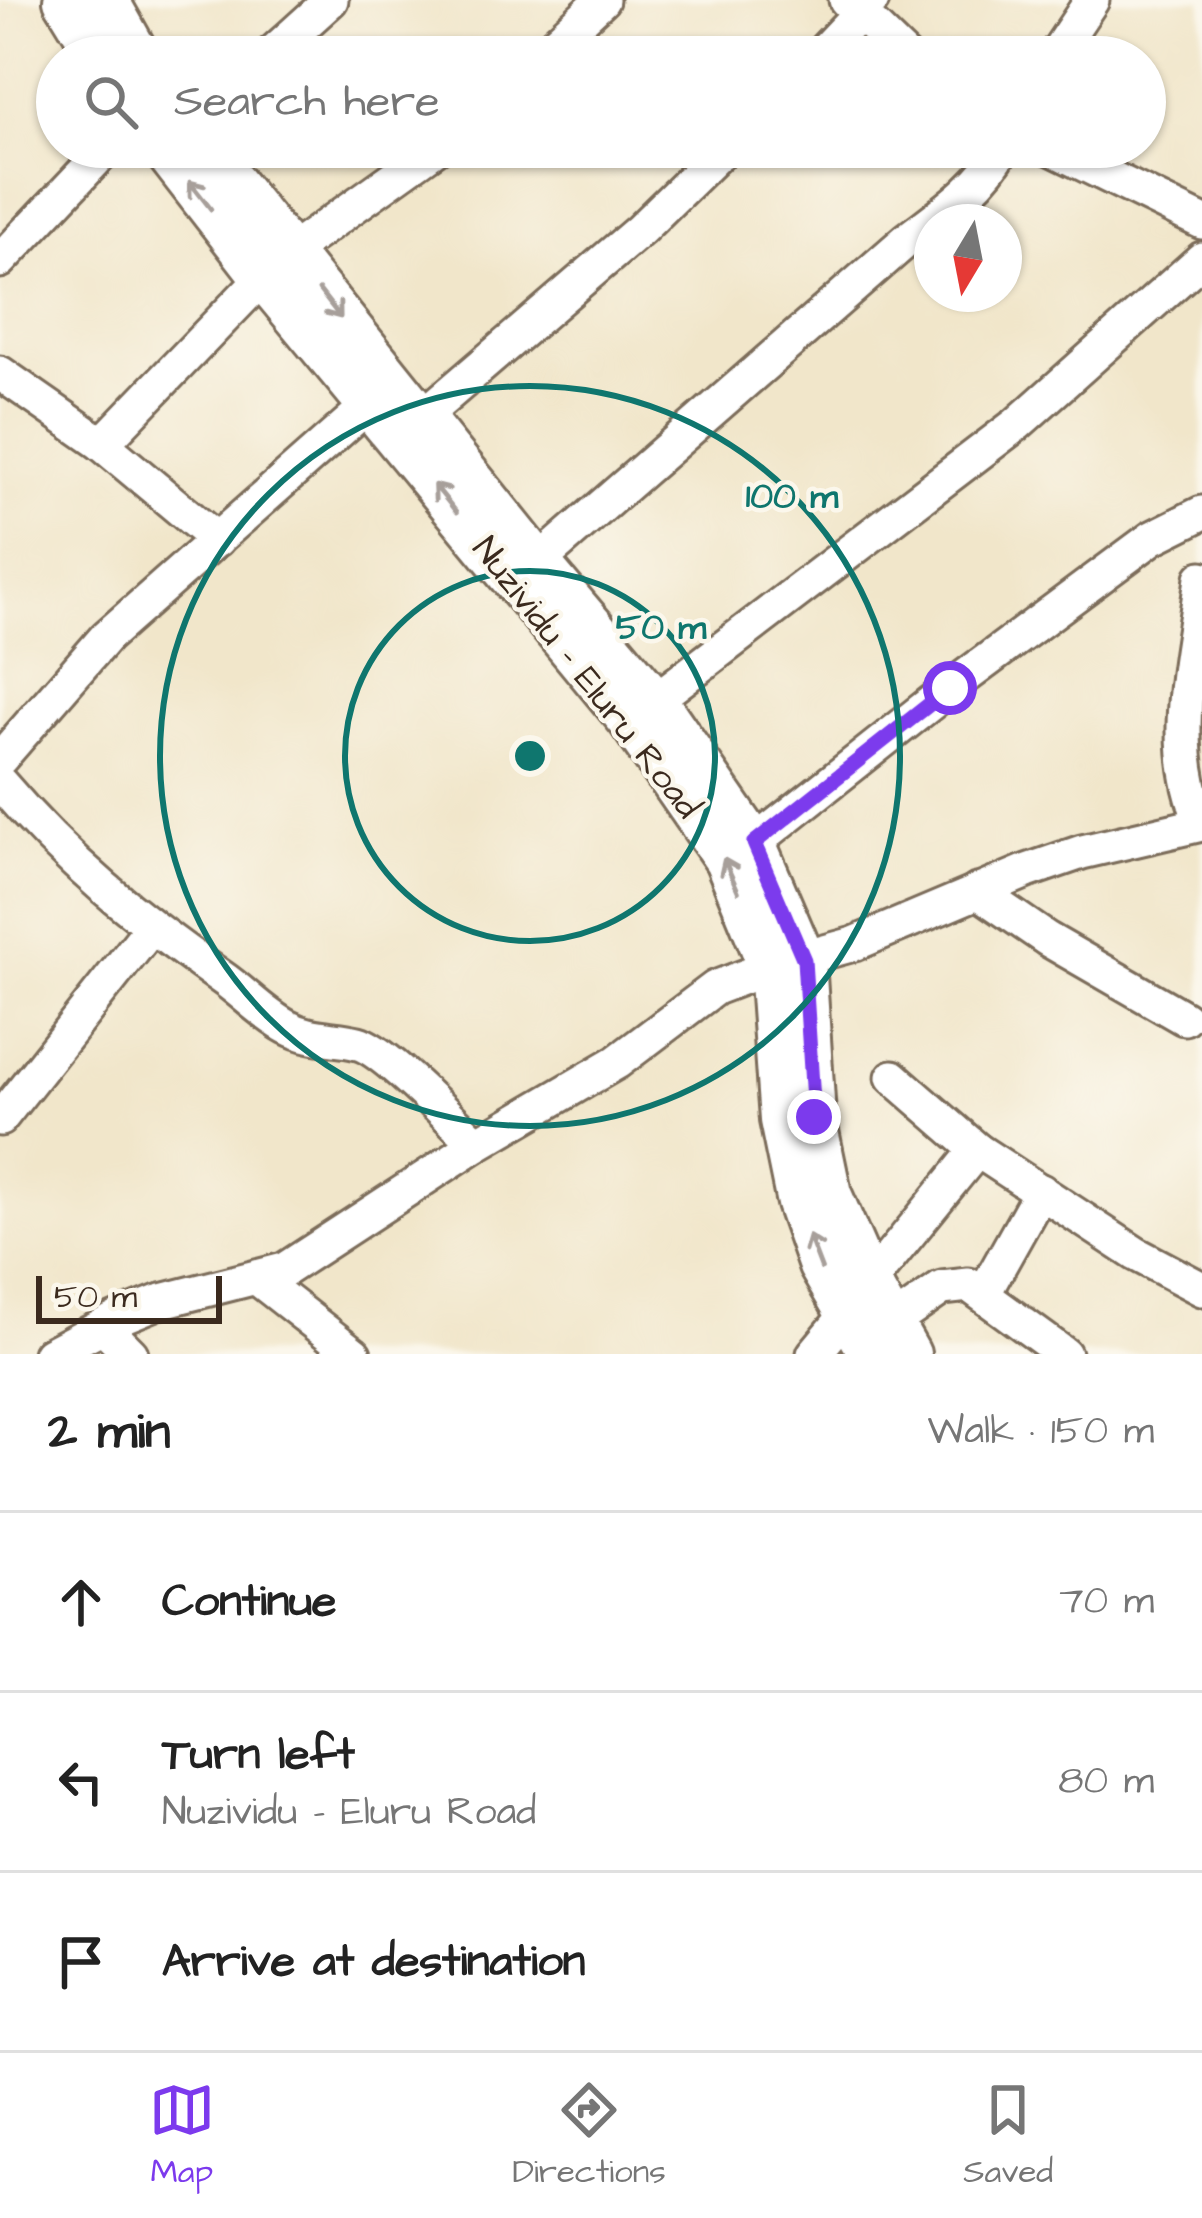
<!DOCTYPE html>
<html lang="en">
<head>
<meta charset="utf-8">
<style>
	:root { --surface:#fff; --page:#f2f2f2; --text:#222; --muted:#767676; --line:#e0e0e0; --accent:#7c3aed }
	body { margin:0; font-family:"Architects Daughter",sans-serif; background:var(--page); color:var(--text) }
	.compass { position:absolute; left:914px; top:204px; width:108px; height:108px; border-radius:50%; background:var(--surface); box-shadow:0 3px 9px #0004; rotate:190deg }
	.scale { position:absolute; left:36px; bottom:30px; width:186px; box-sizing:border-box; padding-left:12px; border:6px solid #3b2a1e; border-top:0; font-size:33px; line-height:42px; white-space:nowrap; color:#3b2a1e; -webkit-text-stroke:9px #fbf7ec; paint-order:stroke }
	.stop { position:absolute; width:36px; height:36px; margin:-27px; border:9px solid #7c3aed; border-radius:50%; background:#fff }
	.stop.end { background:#7c3aed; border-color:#fff; box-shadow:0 3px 12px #0008 }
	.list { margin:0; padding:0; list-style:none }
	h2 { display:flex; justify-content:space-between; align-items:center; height:156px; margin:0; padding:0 48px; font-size:51px }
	h2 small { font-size:39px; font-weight:400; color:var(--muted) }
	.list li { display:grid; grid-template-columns:78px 1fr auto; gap:36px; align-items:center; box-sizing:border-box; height:180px; padding:0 48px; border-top:3px solid var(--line) }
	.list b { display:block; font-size:45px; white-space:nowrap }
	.list p { margin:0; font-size:39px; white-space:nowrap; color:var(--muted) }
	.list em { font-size:39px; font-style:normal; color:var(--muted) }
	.icon { flex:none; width:66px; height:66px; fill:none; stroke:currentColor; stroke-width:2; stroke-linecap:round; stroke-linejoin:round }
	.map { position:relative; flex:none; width:1202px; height:1354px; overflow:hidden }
	.search { position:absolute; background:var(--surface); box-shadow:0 3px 9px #0004; left:36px; right:36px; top:36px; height:132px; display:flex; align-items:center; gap:30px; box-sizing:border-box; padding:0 42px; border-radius:66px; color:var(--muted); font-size:45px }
	.sheet { height:696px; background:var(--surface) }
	nav { display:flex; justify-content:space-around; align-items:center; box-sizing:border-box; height:168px; border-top:3px solid var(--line); background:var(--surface); font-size:33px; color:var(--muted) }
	nav a { display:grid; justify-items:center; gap:6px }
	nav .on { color:var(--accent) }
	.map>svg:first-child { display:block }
</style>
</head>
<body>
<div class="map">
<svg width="1202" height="1354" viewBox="0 0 1202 1354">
	<rect width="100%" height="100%" fill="#fbf7ec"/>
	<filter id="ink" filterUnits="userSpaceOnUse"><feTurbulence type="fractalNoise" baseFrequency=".00833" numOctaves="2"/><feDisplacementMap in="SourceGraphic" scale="24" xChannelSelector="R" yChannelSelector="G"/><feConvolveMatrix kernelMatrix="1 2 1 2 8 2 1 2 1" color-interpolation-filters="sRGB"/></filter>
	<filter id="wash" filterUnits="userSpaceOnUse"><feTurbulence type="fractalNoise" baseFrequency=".004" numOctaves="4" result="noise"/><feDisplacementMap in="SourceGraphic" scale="48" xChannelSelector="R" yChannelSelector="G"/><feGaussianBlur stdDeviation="2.7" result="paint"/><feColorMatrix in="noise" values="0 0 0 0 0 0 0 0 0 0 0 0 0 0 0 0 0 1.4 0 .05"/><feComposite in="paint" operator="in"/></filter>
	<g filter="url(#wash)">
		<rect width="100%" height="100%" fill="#f1e6ca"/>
	</g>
	<g filter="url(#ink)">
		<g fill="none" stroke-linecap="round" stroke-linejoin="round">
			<g stroke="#7b6c5a" stroke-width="39">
				<g id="minor">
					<path d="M846 0 905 57"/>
					<path d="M268 57 331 0"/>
					<path d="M540 57 602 0"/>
					<path d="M818 57 872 0"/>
					<path d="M1054 57 1092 0"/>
					<path d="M1049 147 1202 222"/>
					<path d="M290 252 437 147"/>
					<path d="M0 261 108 147"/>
					<path d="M0 373 102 444 217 540"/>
					<path d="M422 417 640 230 725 147"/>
					<path d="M102 444 263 277"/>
					<path d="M522 576 908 239C942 213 983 186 1003 147"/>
					<path d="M1202 578C1192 658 1167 746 1202 822"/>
					<path d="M655 700 1017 424 1202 259"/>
					<path d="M0 759 106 637 369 405"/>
					<path d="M0 783C70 865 133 915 221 977 243 992 263 1014 287 1027 311 1040 334 1037 358 1043 385 1050 453 1122 477 1144"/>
					<path d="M754 843 950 688 1152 538 1202 513"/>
					<path d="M977 891 1047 939 1184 1018"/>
					<path d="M893 1077 977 1150"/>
					<path d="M0 1119 151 928"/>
					<path d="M257 1278 354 1354"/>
					<path d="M869 1283 977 1150 1136 1254 1202 1289"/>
					<path d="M984 1293 1041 1191"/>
					<path d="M892 1323 942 1288 969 1285 1064 1354"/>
					<path d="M103 1326 131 1354"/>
					<path d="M50 1354 116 1319 158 1302 284 1270 477 1144 617 1062 715 988 770 967 854 944 1027 871 1082 852 1202 824"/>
					<path d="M814 1354 848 1313"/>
				</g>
			</g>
			<g stroke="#7b6c5a" stroke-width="48">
				<g id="major">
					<path d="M65 0 100 57"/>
					<path d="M107 0 139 57"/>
					<path d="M162 147 263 277 629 720 726 860 770 967 781 1120 798 1203 820 1266 871 1354"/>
					<path d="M205 147 539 563 655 700 754 843 804 960 814 1117 830 1194 869 1283 909 1354"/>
				</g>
			</g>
			<use href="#minor" stroke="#fff" stroke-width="33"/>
			<use href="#major" stroke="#fff" stroke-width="42"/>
		</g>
		<defs><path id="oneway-shaft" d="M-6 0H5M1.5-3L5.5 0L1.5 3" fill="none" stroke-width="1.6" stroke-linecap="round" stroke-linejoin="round" transform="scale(3)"/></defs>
		<g stroke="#a79f9a">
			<use href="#oneway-shaft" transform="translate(200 195) rotate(-128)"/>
			<use href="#oneway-shaft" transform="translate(330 304) rotate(52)"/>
			<use href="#oneway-shaft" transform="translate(445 498) rotate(-129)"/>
			<use href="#oneway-shaft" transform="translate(731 875) rotate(-114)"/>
			<use href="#oneway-shaft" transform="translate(815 1252) rotate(-111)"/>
		</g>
	</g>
	<g fill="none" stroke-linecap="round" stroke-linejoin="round" filter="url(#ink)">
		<path stroke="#7c3aed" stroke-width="15" d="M814 1117 804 960 754 843 950 688"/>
	</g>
	<g fill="none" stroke="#0f766e" stroke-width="6">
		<circle cx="530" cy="756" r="185"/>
		<circle cx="530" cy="756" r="370"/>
	</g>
	<g text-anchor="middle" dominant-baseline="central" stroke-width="9" stroke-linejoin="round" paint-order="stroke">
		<g font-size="36" fill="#3b2a1e" stroke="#fbf7ec">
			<text transform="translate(586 678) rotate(52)">Nuzividu - Eluru Road</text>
		</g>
	</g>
	<circle cx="530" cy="756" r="18" fill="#0f766e" stroke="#fbf7ec" stroke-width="6"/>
	<g font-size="36" text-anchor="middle" font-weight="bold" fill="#0f766e" stroke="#fbf7ec" stroke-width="9" stroke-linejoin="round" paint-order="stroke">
		<text x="792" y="507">100 m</text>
		<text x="661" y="638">50 m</text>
	</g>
</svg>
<svg class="compass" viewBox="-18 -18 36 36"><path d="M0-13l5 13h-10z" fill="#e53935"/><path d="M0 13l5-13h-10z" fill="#767676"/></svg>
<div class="scale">50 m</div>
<div class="stop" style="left:950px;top:688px"></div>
<div class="stop end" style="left:814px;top:1117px"></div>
<div class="search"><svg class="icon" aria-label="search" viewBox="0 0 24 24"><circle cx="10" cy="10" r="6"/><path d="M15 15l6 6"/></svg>Search here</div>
</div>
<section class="sheet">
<h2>2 min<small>Walk · 150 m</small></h2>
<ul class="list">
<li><svg class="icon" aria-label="ahead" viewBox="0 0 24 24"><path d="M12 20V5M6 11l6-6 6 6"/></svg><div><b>Continue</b></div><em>70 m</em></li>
<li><svg class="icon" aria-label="left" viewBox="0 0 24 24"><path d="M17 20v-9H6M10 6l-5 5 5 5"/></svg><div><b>Turn left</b><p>Nuzividu - Eluru Road</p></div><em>80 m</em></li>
<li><svg class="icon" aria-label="arrive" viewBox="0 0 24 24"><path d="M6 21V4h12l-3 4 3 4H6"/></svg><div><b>Arrive at destination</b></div></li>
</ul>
</section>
<nav>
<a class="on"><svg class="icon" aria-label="map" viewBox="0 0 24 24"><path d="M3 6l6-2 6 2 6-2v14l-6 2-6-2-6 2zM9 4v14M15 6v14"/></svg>Map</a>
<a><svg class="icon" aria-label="directions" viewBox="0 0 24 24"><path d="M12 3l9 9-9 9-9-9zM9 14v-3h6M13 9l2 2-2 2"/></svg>Directions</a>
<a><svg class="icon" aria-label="saved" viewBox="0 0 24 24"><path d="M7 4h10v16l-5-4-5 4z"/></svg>Saved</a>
</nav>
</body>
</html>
